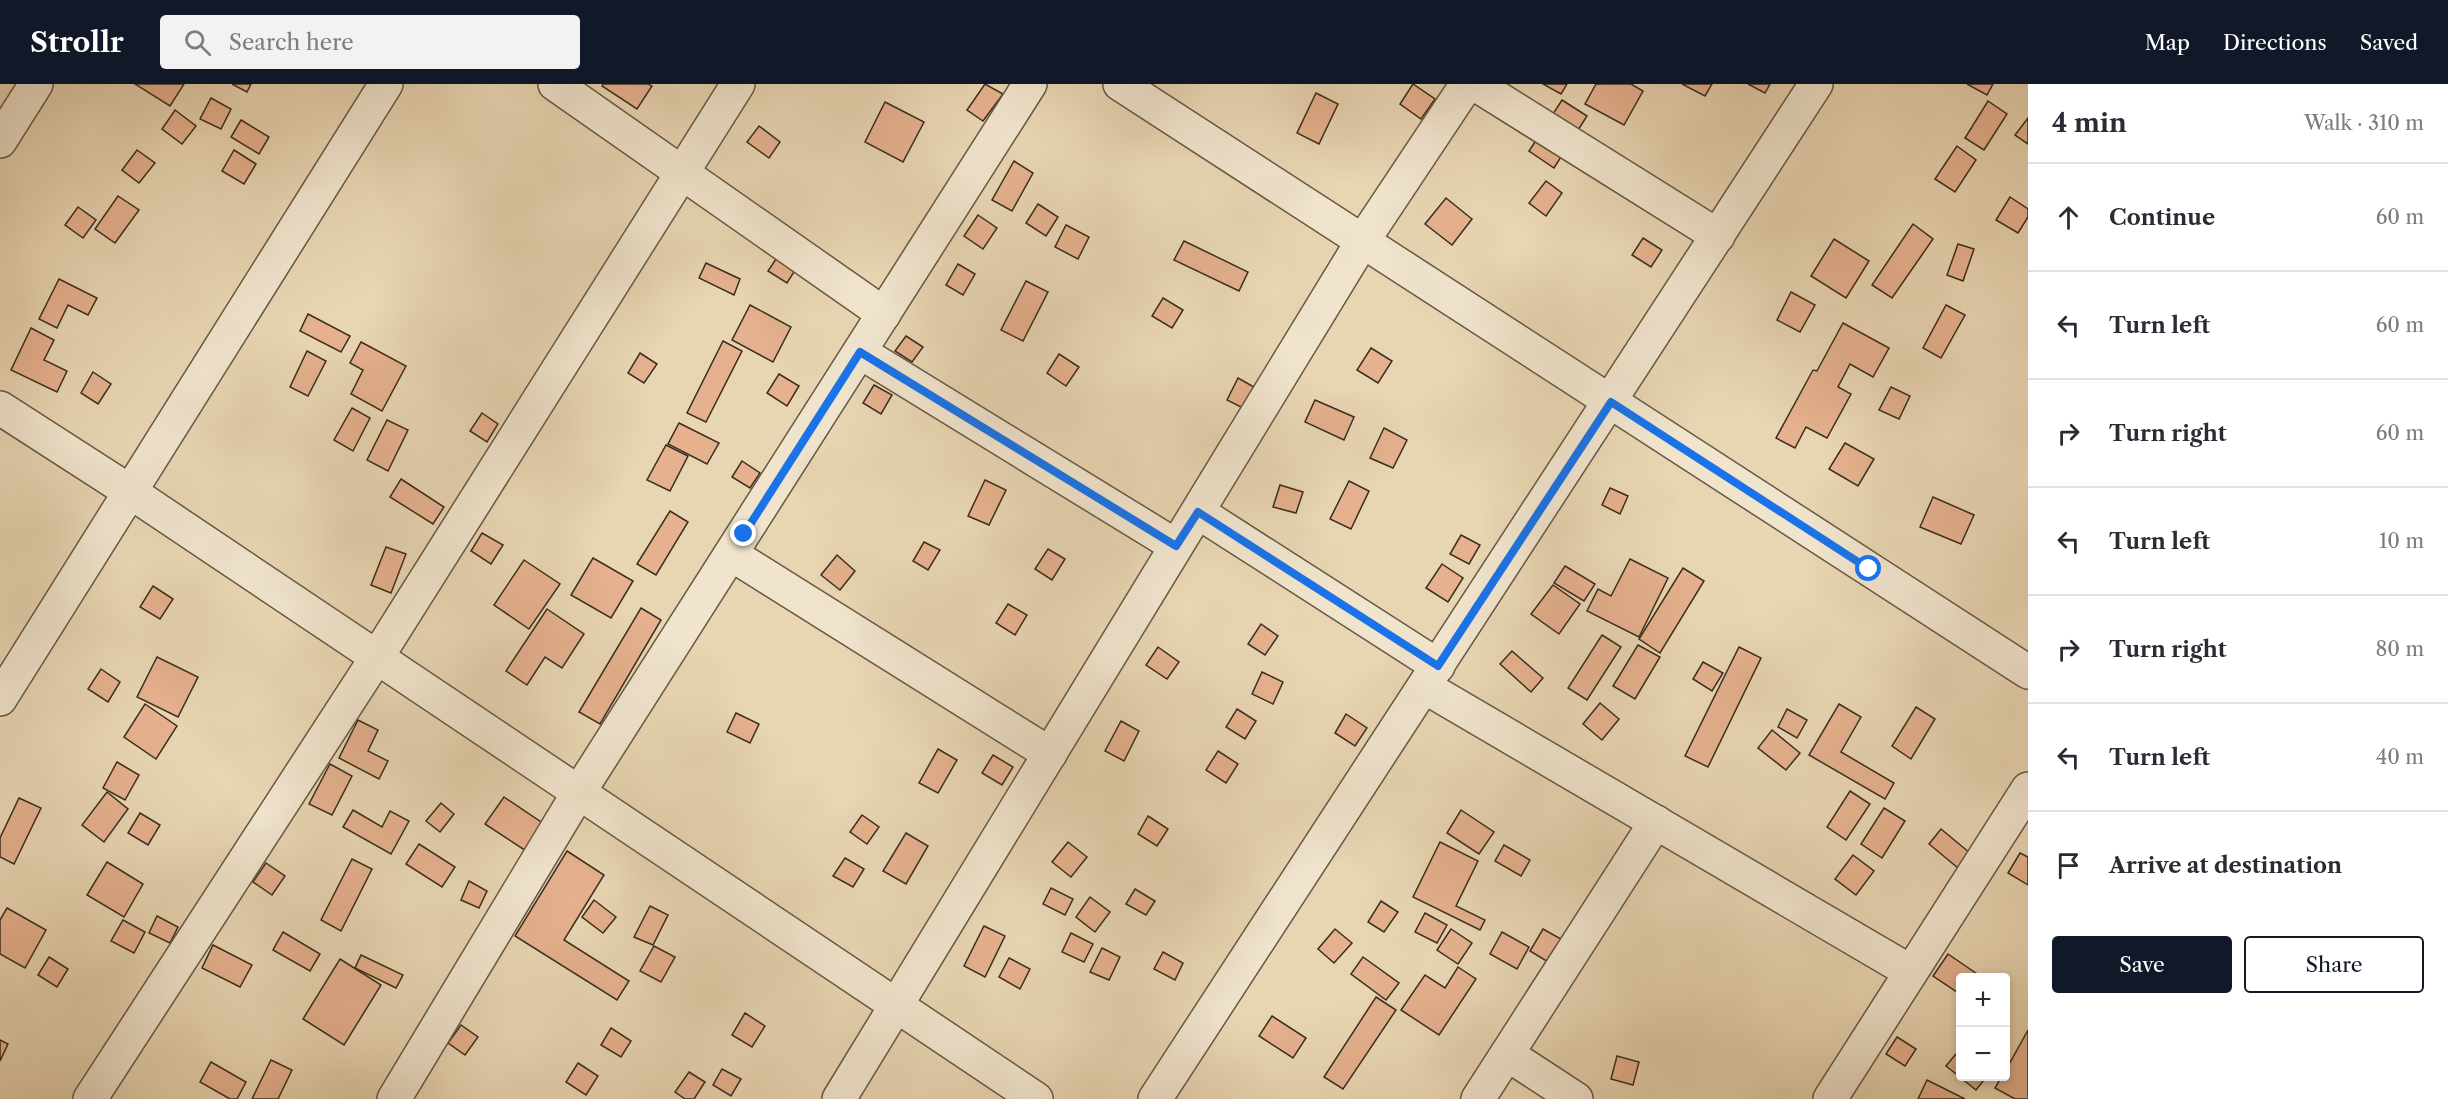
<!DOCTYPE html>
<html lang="en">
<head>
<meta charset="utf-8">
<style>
	:root { --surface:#fff; --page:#f2f2f3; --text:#2b2b33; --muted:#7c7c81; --line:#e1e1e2; --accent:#111827 }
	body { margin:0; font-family:"Libre Caslon Text",serif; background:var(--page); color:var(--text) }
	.controls { position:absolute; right:18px; bottom:18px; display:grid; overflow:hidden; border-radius:6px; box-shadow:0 3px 9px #0003 }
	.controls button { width:54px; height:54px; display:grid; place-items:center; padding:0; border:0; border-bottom:2px solid var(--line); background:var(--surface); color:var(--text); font:30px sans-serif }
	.stop { position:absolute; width:18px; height:18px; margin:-14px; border:4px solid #1a73e8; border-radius:50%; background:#fff }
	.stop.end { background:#1a73e8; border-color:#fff; box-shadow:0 2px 6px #0008 }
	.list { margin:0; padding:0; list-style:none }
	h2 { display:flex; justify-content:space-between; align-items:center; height:78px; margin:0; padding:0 24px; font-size:26px }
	h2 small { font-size:20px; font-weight:400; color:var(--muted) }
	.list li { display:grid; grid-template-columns:39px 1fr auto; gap:18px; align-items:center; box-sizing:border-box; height:108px; padding:0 24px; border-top:2px solid var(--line) }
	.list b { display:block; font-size:22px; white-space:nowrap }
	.list em { font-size:20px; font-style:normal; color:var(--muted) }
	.actions { display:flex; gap:12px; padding:18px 24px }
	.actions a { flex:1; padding:14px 0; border:2px solid var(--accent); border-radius:6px; text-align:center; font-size:21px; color:var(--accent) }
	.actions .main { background:var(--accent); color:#fff }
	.icon { flex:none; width:33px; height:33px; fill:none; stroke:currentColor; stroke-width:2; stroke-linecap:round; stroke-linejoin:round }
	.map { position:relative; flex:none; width:2028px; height:1015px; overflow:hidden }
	header { display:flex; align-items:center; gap:36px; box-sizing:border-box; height:84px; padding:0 30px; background:var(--accent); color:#fff }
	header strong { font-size:28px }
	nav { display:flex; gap:33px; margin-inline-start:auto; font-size:21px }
	.search { width:420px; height:54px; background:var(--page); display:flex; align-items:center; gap:15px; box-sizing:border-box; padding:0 21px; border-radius:6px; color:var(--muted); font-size:22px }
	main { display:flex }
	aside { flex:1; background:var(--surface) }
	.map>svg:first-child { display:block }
</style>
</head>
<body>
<header>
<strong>Strollr</strong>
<div class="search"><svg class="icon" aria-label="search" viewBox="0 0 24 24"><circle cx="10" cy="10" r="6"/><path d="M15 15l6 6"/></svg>Search here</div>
<nav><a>Map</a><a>Directions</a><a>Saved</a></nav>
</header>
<main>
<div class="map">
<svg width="2028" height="1015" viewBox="0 0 2028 1015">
	<rect width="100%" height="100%" fill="#e8d5b2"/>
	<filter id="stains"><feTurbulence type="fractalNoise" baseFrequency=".00333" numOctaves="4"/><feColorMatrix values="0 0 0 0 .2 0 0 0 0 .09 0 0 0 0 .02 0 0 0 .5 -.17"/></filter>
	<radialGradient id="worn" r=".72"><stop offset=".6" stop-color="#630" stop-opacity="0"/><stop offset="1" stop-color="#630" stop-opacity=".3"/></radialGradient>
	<g fill="#e5b18e" stroke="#3b2d1e" stroke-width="1.5">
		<path d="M135 0H184L170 22Z"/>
		<path d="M232 0H251L247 8Z"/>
		<path d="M603 0H648L652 2 637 25 602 2Z"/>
		<path d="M985 0 1003 10 983 37 967 26Z"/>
		<path d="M1413 0 1435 15 1421 35 1400 20Z"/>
		<path d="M1543 0H1567L1561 10Z"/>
		<path d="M1596 0H1631L1643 7 1624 41 1585 20Z"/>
		<path d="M1682 0H1712L1705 12Z"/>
		<path d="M1748 0H1770L1765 9Z"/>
		<path d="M1967 0H1993L1987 11Z"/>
		<path d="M1316 9 1338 20 1319 60 1297 49Z"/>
		<path d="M211 14 231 25 221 45 200 35Z"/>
		<path d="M1562 16 1587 32 1554 84 1529 67Z"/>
		<path d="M1988 17 2007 30 1984 66 1965 54Z"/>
		<path d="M885 18 924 38 903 78 865 58Z"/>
		<path d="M175 26 196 42 182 60 162 45Z"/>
		<path d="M2028 34V60L2015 51Z"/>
		<path d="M241 36 269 53 259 70 231 53Z"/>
		<path d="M759 42 780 58 769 74 747 58Z"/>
		<path d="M1957 62 1976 76 1955 108 1935 95Z"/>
		<path d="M137 66 155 79 139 99 122 86Z"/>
		<path d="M234 66 256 80 244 100 222 87Z"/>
		<path d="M1014 77 1033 89 1012 127 992 116Z"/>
		<path d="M1546 97 1562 109 1546 132 1529 119Z"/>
		<path d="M118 112 139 126 115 159 95 145Z"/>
		<path d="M2010 113 2028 125V133L2018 149 1996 136Z"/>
		<path d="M1446 114 1472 135 1452 161 1425 140Z"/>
		<path d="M1038 120 1058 133 1046 152 1026 139Z"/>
		<path d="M78 123 96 136 83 154 65 141Z"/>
		<path d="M978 131 997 144 983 165 964 152Z"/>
		<path d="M1913 140 1933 155 1892 214 1872 201Z"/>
		<path d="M1066 141 1089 153 1078 175 1055 163Z"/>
		<path d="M1643 154 1662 166 1651 183 1632 171Z"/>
		<path d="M1834 155 1869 177 1846 214 1811 192Z"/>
		<path d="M1184 157 1248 188 1239 207 1174 176Z"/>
		<path d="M1958 160 1974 165 1963 197 1947 191Z"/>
		<path d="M778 172 797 183 787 199 768 187Z"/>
		<path d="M706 179 740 195 734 211 699 194Z"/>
		<path d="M958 180 975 190 963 211 946 201Z"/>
		<path d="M59 195 97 214 88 231 68 221 57 244 39 235Z"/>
		<path d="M1026 197 1048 208 1023 257 1001 246Z"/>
		<path d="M1791 208 1815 221 1800 248 1777 236Z"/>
		<path d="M1163 214 1183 226 1172 244 1152 232Z"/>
		<path d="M750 221 791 243 773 278 732 256Z"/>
		<path d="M1946 221 1965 231 1941 274 1923 264Z"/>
		<path d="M308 230 350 252 341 268 300 247Z"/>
		<path d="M1843 239 1889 264 1873 293 1850 280 1838 303 1851 310 1827 354 1806 343 1795 364 1776 354 1813 286 1817 287Z"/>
		<path d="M31 244 54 256 44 276 67 287 57 308 11 286Z"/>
		<path d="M906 252 923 263 912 278 895 267Z"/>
		<path d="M723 257 742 267 706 338 687 329Z"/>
		<path d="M361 258 406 282 382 327 351 310 363 286 350 279Z"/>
		<path d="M1371 264 1392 277 1378 299 1357 286Z"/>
		<path d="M307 267 326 277 308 312 290 303Z"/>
		<path d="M640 269 657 280 644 299 628 289Z"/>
		<path d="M1059 270 1079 283 1066 302 1047 289Z"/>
		<path d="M93 288 111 300 98 320 81 309Z"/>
		<path d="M779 290 799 302 787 322 767 309Z"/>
		<path d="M1238 294 1254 303 1243 324 1227 316Z"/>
		<path d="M874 301 892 311 881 330 863 319Z"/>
		<path d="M1891 303 1910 312 1899 335 1879 326Z"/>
		<path d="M1315 316 1354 333 1344 356 1305 338Z"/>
		<path d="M352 324 370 334 353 367 334 356Z"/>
		<path d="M482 329 498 340 487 358 470 347Z"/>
		<path d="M387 336 408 346 388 387 367 376Z"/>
		<path d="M679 339 719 359 707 380 668 360Z"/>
		<path d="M1384 344 1407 356 1393 384 1370 374Z"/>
		<path d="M1845 359 1874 375 1858 402 1829 385Z"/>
		<path d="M666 361 688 372 670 407 647 396Z"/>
		<path d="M742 377 760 389 750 404 732 393Z"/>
		<path d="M401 395 444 423 433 440 390 413Z"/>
		<path d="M985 396 1006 406 989 441 968 432Z"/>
		<path d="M1349 397 1369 407 1351 445 1330 435Z"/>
		<path d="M1280 401 1303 408 1296 429 1273 423Z"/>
		<path d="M1610 404 1628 412 1620 430 1602 421Z"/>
		<path d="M1933 413 1974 431 1961 460 1920 443Z"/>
		<path d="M670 427 688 438 656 491 637 480Z"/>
		<path d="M482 449 503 461 491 480 471 467Z"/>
		<path d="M1461 451 1480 461 1469 480 1450 470Z"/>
		<path d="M924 458 940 466 928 486 913 477Z"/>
		<path d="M386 463 406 470 391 509 371 501Z"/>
		<path d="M1048 465 1065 475 1052 496 1035 485Z"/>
		<path d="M837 471 855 487 840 506 821 491Z"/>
		<path d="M593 474 633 497 611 534 571 511Z"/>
		<path d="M1630 475 1668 494 1639 553 1587 527 1598 505 1611 512Z"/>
		<path d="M524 476 560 500 529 545 494 521Z"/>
		<path d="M1442 480 1463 494 1448 518 1426 504Z"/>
		<path d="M1565 482 1595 500 1584 517 1554 499Z"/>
		<path d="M1683 484 1704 497 1660 569 1639 555Z"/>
		<path d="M1553 501 1580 520 1559 550 1531 530Z"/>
		<path d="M153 502 173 515 160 535 140 523Z"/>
		<path d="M1008 520 1027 531 1015 551 996 539Z"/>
		<path d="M641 524 661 536 600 640 579 628Z"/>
		<path d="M547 525 584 550 562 584 545 573 527 601 506 587Z"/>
		<path d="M1261 540 1278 552 1265 571 1248 560Z"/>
		<path d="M1602 551 1621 563 1587 616 1568 604Z"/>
		<path d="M1638 561 1660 573 1635 615 1613 602Z"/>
		<path d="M1158 563 1179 578 1167 595 1146 581Z"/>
		<path d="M1739 563 1761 574 1708 683 1685 672Z"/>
		<path d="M1512 567 1543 594 1531 608 1500 580Z"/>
		<path d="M157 573 198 593 178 633 137 613Z"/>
		<path d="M1703 578 1723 589 1712 607 1693 595Z"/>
		<path d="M101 585 120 598 108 618 88 605Z"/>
		<path d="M1262 588 1283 598 1273 620 1252 610Z"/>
		<path d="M1600 619 1619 635 1602 656 1583 640Z"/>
		<path d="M145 620 177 642 156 675 124 653Z"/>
		<path d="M1839 620 1861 633 1841 668 1894 699 1885 715 1809 671Z"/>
		<path d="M1916 623 1935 635 1911 675 1892 662Z"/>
		<path d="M1237 625 1256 637 1245 655 1226 643Z"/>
		<path d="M1787 625 1807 636 1797 654 1778 643Z"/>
		<path d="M736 629 759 640 750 659 727 648Z"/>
		<path d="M1346 630 1367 644 1355 662 1335 649Z"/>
		<path d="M358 636 378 646 368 667 388 677 379 695 339 674Z"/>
		<path d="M1121 637 1139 647 1124 677 1105 667Z"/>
		<path d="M1772 646 1800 669 1786 686 1758 664Z"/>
		<path d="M938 665 957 676 938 709 919 699Z"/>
		<path d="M1218 667 1238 680 1226 699 1206 686Z"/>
		<path d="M993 671 1013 683 1002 701 982 689Z"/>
		<path d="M117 678 139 691 125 716 103 704Z"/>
		<path d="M330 680 352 692 332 731 309 720Z"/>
		<path d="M1850 707 1870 720 1846 756 1827 743Z"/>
		<path d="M107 708 128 725 104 758 82 741Z"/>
		<path d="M504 713 544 740 526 767 485 740Z"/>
		<path d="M19 714 41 724 14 780 0 773V754Z"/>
		<path d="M441 719 454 730 440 748 426 737Z"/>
		<path d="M1884 724 1905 737 1882 774 1861 760Z"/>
		<path d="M353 726 382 743 390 727 409 737 391 770 343 743Z"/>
		<path d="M1461 726 1494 748 1479 770 1447 749Z"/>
		<path d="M140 729 160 741 148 761 128 749Z"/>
		<path d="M862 731 879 743 867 760 850 748Z"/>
		<path d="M1148 732 1168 745 1157 762 1138 750Z"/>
		<path d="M1941 745 1970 769 1958 784 1929 760Z"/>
		<path d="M906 749 928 762 906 800 883 787Z"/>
		<path d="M1068 758 1087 773 1071 793 1052 778Z"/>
		<path d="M1440 758 1478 777 1456 822 1485 836 1480 846 1413 813Z"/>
		<path d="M419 760 455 783 442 803 406 780Z"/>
		<path d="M1504 761 1530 776 1521 792 1495 777Z"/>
		<path d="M567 767 604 791 564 856 629 897 617 916 515 852Z"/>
		<path d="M2020 769 2028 773V801L2008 789Z"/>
		<path d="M1853 771 1874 787 1856 811 1835 795Z"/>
		<path d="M845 774 864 785 853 803 833 792Z"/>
		<path d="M352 775 372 785 341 847 321 836Z"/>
		<path d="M107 778 143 800 124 833 87 811Z"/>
		<path d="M266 779 285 792 272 811 253 798Z"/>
		<path d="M469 797 487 807 479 824 461 816Z"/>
		<path d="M1051 804 1073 815 1065 831 1043 820Z"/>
		<path d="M1135 805 1155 817 1146 831 1126 820Z"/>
		<path d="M1090 813 1110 828 1095 848 1076 833Z"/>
		<path d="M594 816 616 833 603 849 582 833Z"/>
		<path d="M1381 817 1398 828 1384 848 1368 838Z"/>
		<path d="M650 822 668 831 653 861 634 853Z"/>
		<path d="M7 824 46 846 25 884 0 870V836Z"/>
		<path d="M1425 829 1447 841 1437 859 1415 848Z"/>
		<path d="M157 832 178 843 170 859 149 849Z"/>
		<path d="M123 836 145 848 134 869 111 857Z"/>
		<path d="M984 842 1005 852 985 893 964 882Z"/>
		<path d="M1335 845 1352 859 1334 879 1318 865Z"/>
		<path d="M1451 845 1472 859 1458 880 1437 866Z"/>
		<path d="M1543 845 1561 855 1548 878 1530 867Z"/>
		<path d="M283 848 320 870 310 887 273 866Z"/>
		<path d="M1502 848 1529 863 1517 885 1490 870Z"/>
		<path d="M1071 849 1093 860 1084 878 1062 868Z"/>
		<path d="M213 861 252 881 240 903 202 884Z"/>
		<path d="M654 862 675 873 661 898 640 887Z"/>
		<path d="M1102 864 1120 873 1109 896 1090 888Z"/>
		<path d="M1163 868 1183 879 1175 896 1154 885Z"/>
		<path d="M1948 870 1983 894H1960V910L1933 892Z"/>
		<path d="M361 871 403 891 396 904 355 884Z"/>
		<path d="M49 873 68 885 57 903 38 891Z"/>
		<path d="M1363 873 1399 899 1386 916 1351 890Z"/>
		<path d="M1009 874 1030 885 1020 905 999 893Z"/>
		<path d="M340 875 381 901 344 961 303 935Z"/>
		<path d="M1458 883 1476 895 1439 951 1401 926 1425 891 1445 904Z"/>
		<path d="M1376 913 1396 926 1343 1005 1324 993Z"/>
		<path d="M745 929 765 942 752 963 732 951Z"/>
		<path d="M1272 932 1306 954 1293 974 1259 952Z"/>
		<path d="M461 941 478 953 465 971 448 959Z"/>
		<path d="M611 944 631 957 621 973 601 961Z"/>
		<path d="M2028 946V1015H2015L1995 1004 2002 992H2006V986Z"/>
		<path d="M1897 953 1916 965 1905 982 1886 970Z"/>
		<path d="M0 956 8 960 0 977Z"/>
		<path d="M1960 965V992H1987L1976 1006 1946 982Z"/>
		<path d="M1617 972 1639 978 1633 1001 1611 995Z"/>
		<path d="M271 976 292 986 278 1015H252Z"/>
		<path d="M211 978 246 998 237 1015H230L200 998Z"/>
		<path d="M578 979 598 992 586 1011 566 998Z"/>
		<path d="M722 985 741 995 731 1012 713 1001Z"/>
		<path d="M689 988 705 998 694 1015H685L675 1008Z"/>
		<path d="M1927 996 1965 1015H1918Z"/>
	</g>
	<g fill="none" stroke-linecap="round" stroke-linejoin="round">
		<g stroke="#665743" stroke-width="36">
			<g id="minor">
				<path d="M555 0 884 230"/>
				<path d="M1120 0 2028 588"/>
				<path d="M1475 0 1718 152"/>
				<path d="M0 57 36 0"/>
				<path d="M860 268 1176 462"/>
				<path d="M0 324 129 407 1036 1015"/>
				<path d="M1198 428 1438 582"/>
				<path d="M731 470 1050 670"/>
				<path d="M1425 603 1911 888"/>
				<path d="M0 615 386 0"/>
				<path d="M1507 970 1576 1015"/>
				<path d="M90 1015 377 573 738 0"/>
				<path d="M394 1015 579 708 1030 0"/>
				<path d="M839 1015 1362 158 1467 0"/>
				<path d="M1155 1015 1816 0"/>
				<path d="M1478 1015 1656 738"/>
				<path d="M1830 1015 2028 705"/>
			</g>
		</g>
		<use href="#minor" stroke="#f0e4cd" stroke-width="33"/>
	</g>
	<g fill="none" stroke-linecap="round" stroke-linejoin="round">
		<path stroke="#1a73e8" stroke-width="8" d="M744 450 860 268 1176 462 1198 428 1438 582 1611 318 1869 485"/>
	</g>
	<rect width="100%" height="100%" filter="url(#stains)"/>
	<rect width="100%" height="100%" fill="url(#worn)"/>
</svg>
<div class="controls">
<button>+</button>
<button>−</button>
</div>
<div class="stop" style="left:1869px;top:485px"></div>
<div class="stop end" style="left:744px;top:450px"></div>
</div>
<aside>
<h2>4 min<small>Walk · 310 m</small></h2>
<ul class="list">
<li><svg class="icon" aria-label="ahead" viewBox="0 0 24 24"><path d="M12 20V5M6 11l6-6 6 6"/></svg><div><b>Continue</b></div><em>60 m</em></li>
<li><svg class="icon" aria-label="left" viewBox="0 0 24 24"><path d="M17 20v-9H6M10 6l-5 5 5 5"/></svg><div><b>Turn left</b></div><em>60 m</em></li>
<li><svg class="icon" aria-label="right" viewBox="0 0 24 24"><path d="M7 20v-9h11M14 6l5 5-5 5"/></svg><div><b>Turn right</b></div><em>60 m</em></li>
<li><svg class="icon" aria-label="left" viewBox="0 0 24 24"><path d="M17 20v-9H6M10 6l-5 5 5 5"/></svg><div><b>Turn left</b></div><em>10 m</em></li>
<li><svg class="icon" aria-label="right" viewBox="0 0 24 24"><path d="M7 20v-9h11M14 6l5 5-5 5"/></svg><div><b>Turn right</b></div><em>80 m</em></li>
<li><svg class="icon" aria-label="left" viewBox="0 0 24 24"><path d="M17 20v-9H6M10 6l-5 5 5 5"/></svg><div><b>Turn left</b></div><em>40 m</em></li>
<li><svg class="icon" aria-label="arrive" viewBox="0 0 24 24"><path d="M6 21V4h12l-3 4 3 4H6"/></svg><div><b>Arrive at destination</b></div></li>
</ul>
<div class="actions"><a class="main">Save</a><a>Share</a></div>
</aside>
</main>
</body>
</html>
